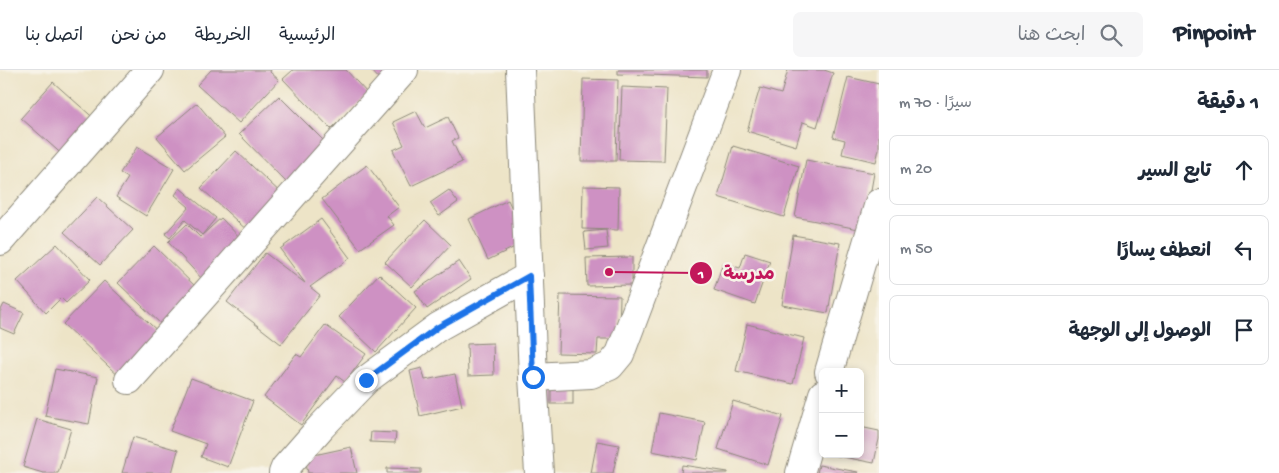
<!DOCTYPE html>
<html lang="ar">
<head>
<meta charset="utf-8">
<style>
	:root { --surface:#fff; --page:#f6f6f7; --text:#1f2937; --muted:#747a83; --line:#e0e1e3 }
	body { margin:0; font-family:"Gochi Hand","Playpen Sans Arabic",sans-serif; background:var(--page); color:var(--text); direction:rtl }
	.controls { position:absolute; right:15px; bottom:15px; display:grid; overflow:hidden; border-radius:8px; box-shadow:0 2px 8px #0003 }
	.controls button { width:45px; height:45px; display:grid; place-items:center; padding:0; border:0; border-bottom:1px solid var(--line); background:var(--surface); color:var(--text); font:25px sans-serif }
	.stop { position:absolute; width:15px; height:15px; margin:-11px; border:4px solid #1a73e8; border-radius:50%; background:#fff }
	.stop.end { background:#1a73e8; border-color:#fff; box-shadow:0 1px 5px #0008 }
	.list { margin:0; padding:0; list-style:none }
	h2 { display:flex; justify-content:space-between; align-items:center; height:65px; margin:0; padding:0 20px; font-size:21px }
	h2 small { font-size:16px; font-weight:400; color:var(--muted) }
	.list li { display:grid; grid-template-columns:32px 1fr auto; gap:15px; align-items:center; box-sizing:border-box; height:70px; margin:0 10px 10px; padding:0 10px; border:1px solid var(--line); border-radius:8px }
	.list b { display:block; font-size:19px; white-space:nowrap }
	.list em { font-size:16px; font-style:normal; color:var(--muted) }
	.icon { flex:none; width:28px; height:28px; fill:none; stroke:currentColor; stroke-width:2; stroke-linecap:round; stroke-linejoin:round }
	.map { position:relative; flex:none; width:879px; height:403px; overflow:hidden; direction:ltr }
	header { display:flex; align-items:center; gap:30px; box-sizing:border-box; height:70px; padding:0 25px; background:var(--surface); border-bottom:1px solid var(--line) }
	header strong { font-size:24px }
	nav { display:flex; gap:28px; margin-inline-start:auto; font-size:18px }
	.search { width:350px; height:45px; background:var(--page); display:flex; align-items:center; gap:12px; box-sizing:border-box; padding:0 18px; border-radius:8px; color:var(--muted); font-size:19px }
	main { display:flex }
	aside { flex:1; background:var(--surface) }
	.map>svg:first-child { display:block }
</style>
</head>
<body>
<header>
<strong>Pinpoint</strong>
<div class="search"><svg class="icon" aria-label="search" viewBox="0 0 24 24"><circle cx="10" cy="10" r="6"/><path d="M15 15l6 6"/></svg>ابحث هنا</div>
<nav><a>الرئيسية</a><a>الخريطة</a><a>من نحن</a><a>اتصل بنا</a></nav>
</header>
<main>
<aside>
<h2>1 دقيقة<small>سيرًا · 70 m</small></h2>
<ul class="list">
<li><svg class="icon" aria-label="ahead" viewBox="0 0 24 24"><path d="M12 20V5M6 11l6-6 6 6"/></svg><div><b>تابع السير</b></div><em>20 m</em></li>
<li><svg class="icon" aria-label="left" viewBox="0 0 24 24"><path d="M17 20v-9H6M10 6l-5 5 5 5"/></svg><div><b>انعطف يسارًا</b></div><em>50 m</em></li>
<li><svg class="icon" aria-label="arrive" viewBox="0 0 24 24"><path d="M6 21V4h12l-3 4 3 4H6"/></svg><div><b>الوصول إلى الوجهة</b></div></li>
</ul>
</aside>
<div class="map">
<svg width="879" height="403" viewBox="0 0 879 403">
	<rect width="100%" height="100%" fill="#f7f3e8"/>
	<filter id="ink" filterUnits="userSpaceOnUse"><feTurbulence type="fractalNoise" baseFrequency=".02" numOctaves="2"/><feDisplacementMap in="SourceGraphic" scale="10" xChannelSelector="R" yChannelSelector="G"/><feConvolveMatrix kernelMatrix="1 2 1 2 8 2 1 2 1" color-interpolation-filters="sRGB"/></filter>
	<filter id="wash" filterUnits="userSpaceOnUse"><feTurbulence type="fractalNoise" baseFrequency=".0096" numOctaves="4" result="noise"/><feDisplacementMap in="SourceGraphic" scale="20" xChannelSelector="R" yChannelSelector="G"/><feGaussianBlur stdDeviation="1.12" result="paint"/><feColorMatrix in="noise" values="0 0 0 0 0 0 0 0 0 0 0 0 0 0 0 0 0 1.4 0 .05"/><feComposite in="paint" operator="in"/></filter>
	<g filter="url(#wash)">
		<rect width="100%" height="100%" fill="#ede4c7"/>
		<g id="blocks">
			<g fill="#ce91c3">
				<path d="M211 0H271L270 2 279 10 239 53 197 15Z"/>
				<path d="M293 0H346L368 24 331 59 283 9Z"/>
				<path d="M371 0H411L389 20Z"/>
				<path d="M618 0H707V7L618 4Z"/>
				<path d="M788 0H824L833 3 817 57 803 52 796 76 747 61 760 18 781 24Z"/>
				<path d="M848 7 879 14V79L876 92 842 84 845 70 833 67Z"/>
				<path d="M583 9 618 10 616 91H581Z"/>
				<path d="M53 12 98 52 66 88 21 48Z"/>
				<path d="M622 17 667 19 664 91 619 90Z"/>
				<path d="M279 26 326 73 286 112 239 64Z"/>
				<path d="M197 33 225 67 185 100 157 67Z"/>
				<path d="M416 41 425 58 448 47 458 68 452 71 462 92 411 116 393 80 404 75 393 52Z"/>
				<path d="M733 76 799 96 784 147 718 127Z"/>
				<path d="M137 77 174 99 146 146 116 127 128 108 120 103Z"/>
				<path d="M236 81 284 126 250 163 201 118Z"/>
				<path d="M806 90 874 103 864 160 795 147Z"/>
				<path d="M367 95 399 137 387 146 394 155 360 179 322 129Z"/>
				<path d="M583 116 619 117 618 160 582 159Z"/>
				<path d="M180 118 216 148 202 165 185 150 170 168 165 164 189 137 175 125Z"/>
				<path d="M449 120 458 132 439 146 430 133Z"/>
				<path d="M97 127 133 160 100 195 64 162Z"/>
				<path d="M508 130 527 171 488 190 469 149Z"/>
				<path d="M221 148 244 172 203 210 168 172 187 154 200 167Z"/>
				<path d="M321 149 350 188 310 217 320 225 281 274 227 232 265 183 305 213 280 179Z"/>
				<path d="M425 150 451 175 412 217 385 192Z"/>
				<path d="M606 160 608 178 586 180 584 162Z"/>
				<path d="M793 165 840 173 828 243 782 235Z"/>
				<path d="M57 174 90 210 66 233 61 228 46 243 17 211Z"/>
				<path d="M154 176 200 221 164 257 118 213Z"/>
				<path d="M745 183 770 191 755 234 714 220 723 193 740 198Z"/>
				<path d="M632 187V215L587 216 586 188Z"/>
				<path d="M459 191 471 209 427 239 415 221Z"/>
				<path d="M379 204 416 238 376 282 339 247Z"/>
				<path d="M104 211 164 267 123 310 63 254Z"/>
				<path d="M560 225 620 226 619 269H598L597 284 558 283Z"/>
				<path d="M4 234 24 243 14 264 0 258V242Z"/>
				<path d="M747 254 804 268 793 314 736 301Z"/>
				<path d="M325 255 366 284 345 312 337 306 301 355 264 327 296 284 301 287Z"/>
				<path d="M493 273 494 305 468 306 467 274Z"/>
				<path d="M422 298 425 310 455 304 462 336 420 346 410 301Z"/>
				<path d="M55 299 98 307 89 354 45 346Z"/>
				<path d="M191 308 253 331 228 397 201 387 206 374 170 361Z"/>
				<rect x="551" y="312" width="22" height="22"/>
				<path d="M733 331 783 346 768 395 718 379Z"/>
				<path d="M659 343 705 352 697 390 652 381Z"/>
				<path d="M37 349 71 359 58 403H43L23 397Z"/>
				<path d="M860 357 879 361V369L874 393 833 385 860 384Z"/>
				<path d="M371 362 396 363 395 373 370 372Z"/>
				<path d="M133 367 178 380 172 403H122Z"/>
				<path d="M597 371 619 375 613 403H591Z"/>
				<path d="M351 377 357 403H308L305 387Z"/>
				<path d="M682 395 728 402V403H681Z"/>
				<path d="M819 395 858 402V403H817Z"/>
				<path d="M387 398 421 399V403H387Z"/>
			</g>
		</g>
	</g>
	<g filter="url(#ink)">
		<use href="#blocks" fill-opacity="0" stroke="#8c8879" stroke-width="1"/>
		<g fill="none" stroke-linecap="round" stroke-linejoin="round">
			<g stroke="#8c8879" stroke-width="30">
				<g id="minor">
					<path d="M520 0 533 307 539 403"/>
					<path d="M0 171 150 0"/>
					<path d="M829 302 879 133"/>
					<path d="M533 307 591 304 610 296 620 284 727 0"/>
					<path d="M129 310 404 0"/>
					<path d="M283 403 285 398 321 357 366 310 438 257 529 206"/>
					<path d="M800 403 823 324"/>
				</g>
			</g>
			<use href="#minor" stroke="#fff" stroke-width="28"/>
		</g>
	</g>
	<g fill="none" stroke-linecap="round" stroke-linejoin="round" filter="url(#ink)">
		<path stroke="#1a73e8" stroke-width="6" d="M366 310 438 257 529 206 533 307"/>
	</g>
	<path fill="none" stroke="#c2185b" stroke-width="2" d="M609 202L701 203"/>
	<g fill="#c2185b" stroke="#f7f3e8" stroke-width="2">
		<circle cx="609" cy="202" r="5"/>
		<circle cx="701" cy="203" r="12"/>
	</g>
	<g font-size="15" text-anchor="middle" font-weight="bold" fill="#fff">
		<text x="701" y="208">1</text>
	</g>
	<g font-size="18" text-anchor="middle" font-weight="bold" fill="#c2185b" stroke="#f7f3e8" stroke-width="5" stroke-linejoin="round" paint-order="stroke">
		<text x="749" y="209">مدرسة</text>
	</g>
</svg>
<div class="controls">
<button>+</button>
<button>−</button>
</div>
<div class="stop" style="left:533px;top:307px"></div>
<div class="stop end" style="left:366px;top:310px"></div>
</div>
</main>
</body>
</html>
